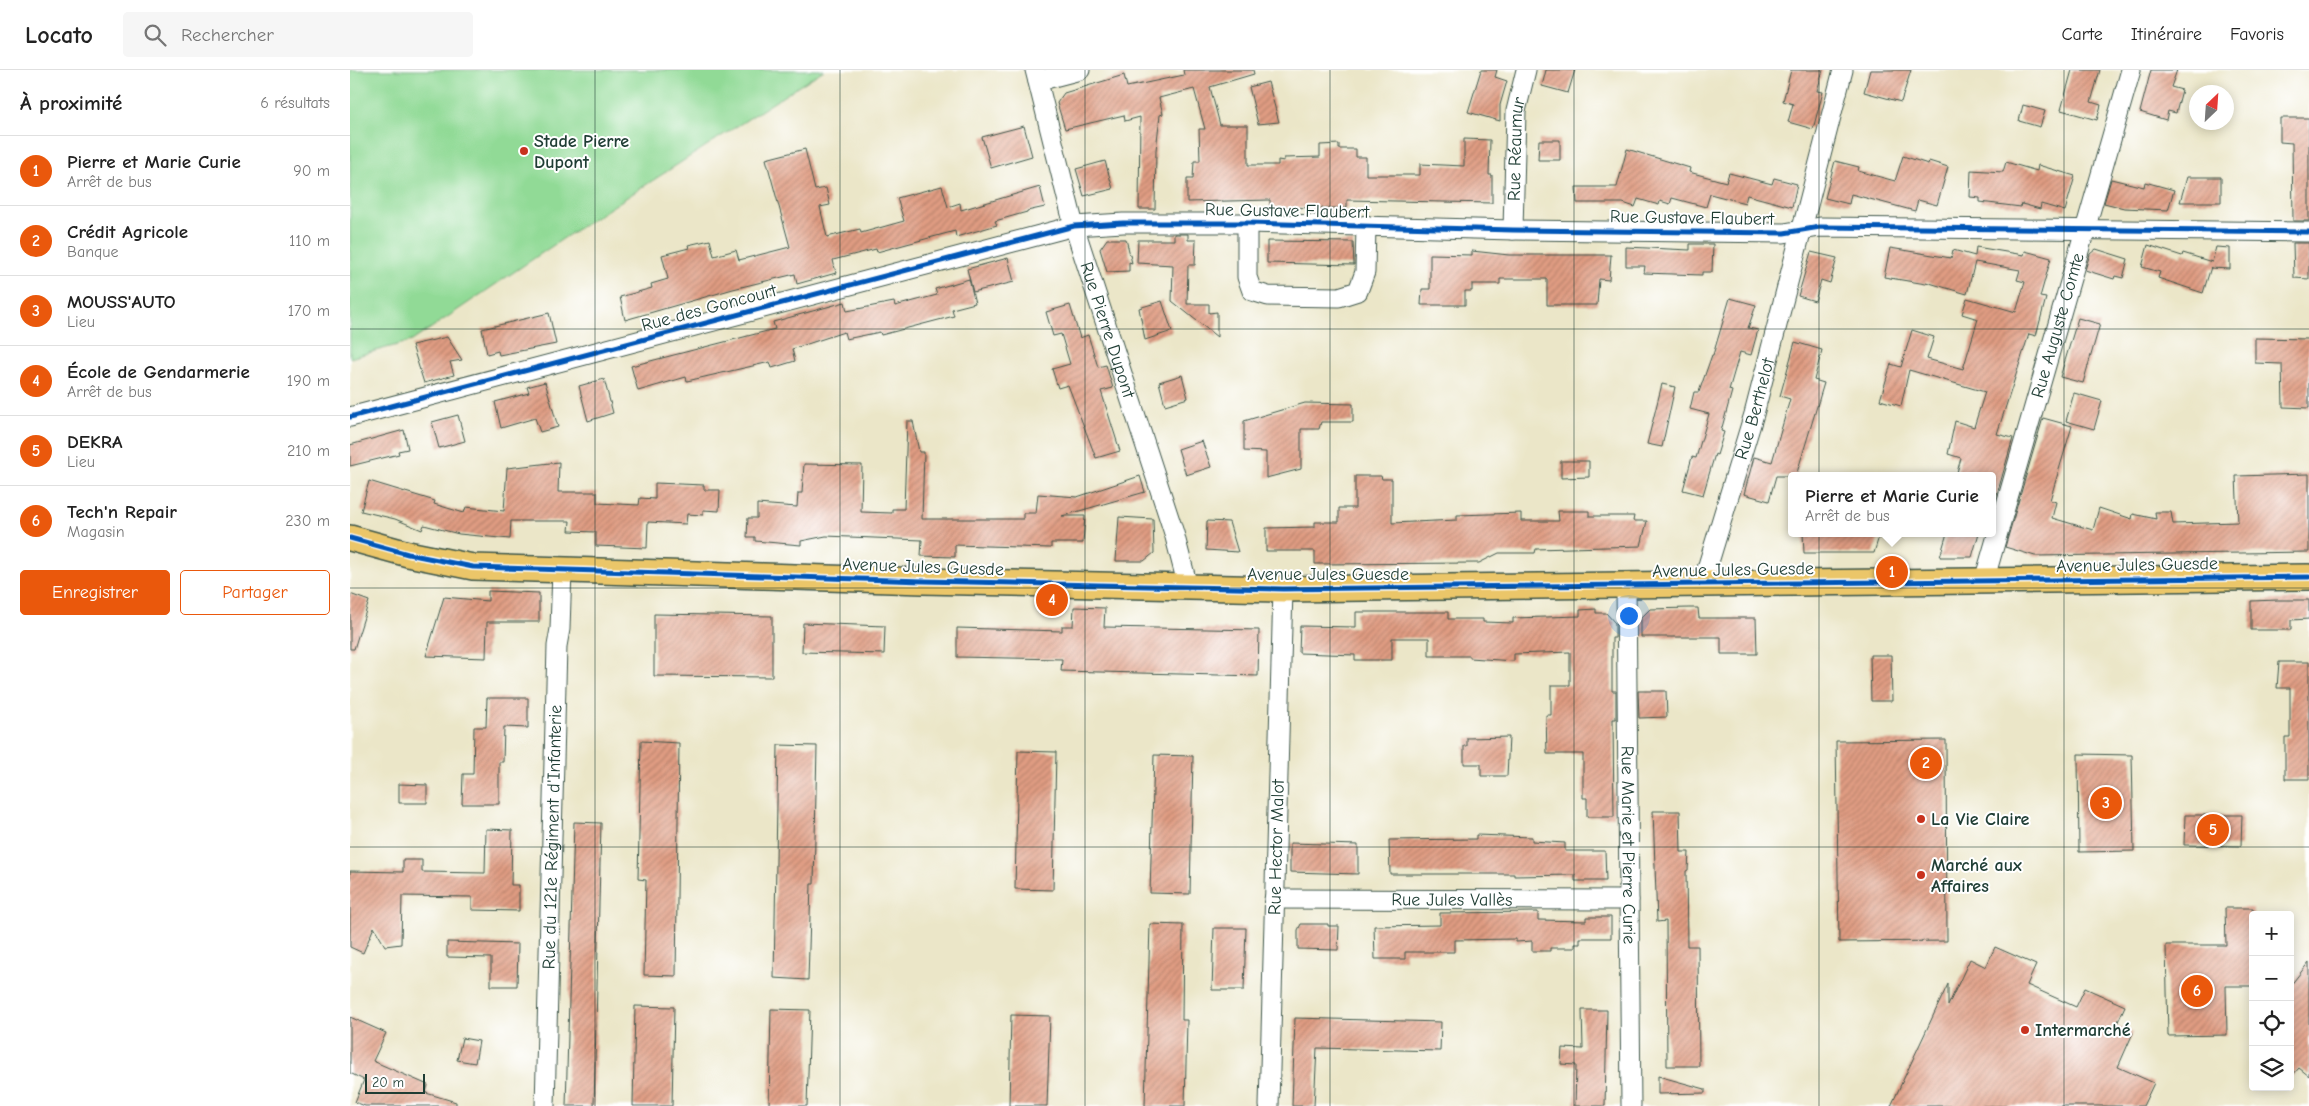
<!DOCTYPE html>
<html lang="fr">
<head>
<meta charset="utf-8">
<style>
	:root { --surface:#fff; --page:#f6f6f6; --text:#222; --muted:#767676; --line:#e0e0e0; --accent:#ea580c }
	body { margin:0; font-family:"Comic Neue",sans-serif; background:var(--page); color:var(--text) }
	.controls { position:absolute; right:15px; bottom:15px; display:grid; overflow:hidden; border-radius:5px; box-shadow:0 2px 12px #0003 }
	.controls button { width:45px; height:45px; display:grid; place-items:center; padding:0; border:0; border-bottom:1px solid var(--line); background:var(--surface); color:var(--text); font:25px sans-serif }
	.compass { position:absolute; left:1839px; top:15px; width:45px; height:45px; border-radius:50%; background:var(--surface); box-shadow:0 2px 12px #0003; rotate:25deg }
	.scale { position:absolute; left:15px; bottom:12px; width:60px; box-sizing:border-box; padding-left:5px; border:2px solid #1f3d34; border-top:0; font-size:14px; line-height:18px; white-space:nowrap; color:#1f3d34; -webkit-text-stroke:4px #fff; paint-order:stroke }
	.you { position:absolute; left:1278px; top:545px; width:18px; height:18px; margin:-12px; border:4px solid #fff; border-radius:50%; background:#1a73e8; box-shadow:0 0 0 8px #1a73e833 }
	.badge { display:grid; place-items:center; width:32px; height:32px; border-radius:50%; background:var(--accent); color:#fff; font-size:16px; font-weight:700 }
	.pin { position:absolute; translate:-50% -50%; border:2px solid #fff; box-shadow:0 1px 5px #0006 }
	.popup { position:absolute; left:1438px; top:402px; width:208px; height:65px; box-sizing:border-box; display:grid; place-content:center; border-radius:5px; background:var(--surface); filter:drop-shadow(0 1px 4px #0005); font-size:16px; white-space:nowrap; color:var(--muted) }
	.popup b { font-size:19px; color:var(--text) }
	.popup::after { content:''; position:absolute; left:50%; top:100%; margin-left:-10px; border:10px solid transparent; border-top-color:var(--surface) }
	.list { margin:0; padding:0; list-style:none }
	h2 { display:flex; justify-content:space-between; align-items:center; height:65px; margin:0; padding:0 20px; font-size:21px }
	h2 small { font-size:16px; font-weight:400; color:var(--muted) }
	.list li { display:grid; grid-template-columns:32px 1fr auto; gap:15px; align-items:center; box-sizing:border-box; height:70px; padding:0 20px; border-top:1px solid var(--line) }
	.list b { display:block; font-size:19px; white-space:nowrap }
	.list p { margin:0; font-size:16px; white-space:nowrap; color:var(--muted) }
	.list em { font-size:16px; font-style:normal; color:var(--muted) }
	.actions { display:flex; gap:10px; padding:15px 20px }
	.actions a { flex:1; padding:11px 0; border:1px solid var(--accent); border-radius:5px; text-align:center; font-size:18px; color:var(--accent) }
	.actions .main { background:var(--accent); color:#fff }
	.icon { flex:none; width:28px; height:28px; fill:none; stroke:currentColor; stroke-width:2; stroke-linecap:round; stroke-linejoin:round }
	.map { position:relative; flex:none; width:1959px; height:1036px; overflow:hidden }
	header { display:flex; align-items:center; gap:30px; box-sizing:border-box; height:70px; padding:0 25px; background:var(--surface); border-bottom:1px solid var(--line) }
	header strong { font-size:24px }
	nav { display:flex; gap:28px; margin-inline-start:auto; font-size:18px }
	.search { width:350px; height:45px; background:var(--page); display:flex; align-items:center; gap:12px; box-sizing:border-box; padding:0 18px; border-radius:5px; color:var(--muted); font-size:19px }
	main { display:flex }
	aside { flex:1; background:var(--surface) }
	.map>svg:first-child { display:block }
</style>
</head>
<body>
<header>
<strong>Locato</strong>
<div class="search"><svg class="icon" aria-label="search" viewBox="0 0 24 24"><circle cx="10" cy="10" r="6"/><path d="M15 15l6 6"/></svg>Rechercher</div>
<nav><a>Carte</a><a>Itinéraire</a><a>Favoris</a></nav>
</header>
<main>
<aside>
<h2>À proximité<small>6 résultats</small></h2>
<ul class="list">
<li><span class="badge">1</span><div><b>Pierre et Marie Curie</b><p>Arrêt de bus</p></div><em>90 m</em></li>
<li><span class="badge">2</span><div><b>Crédit Agricole</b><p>Banque</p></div><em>110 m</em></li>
<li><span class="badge">3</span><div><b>MOUSS'AUTO</b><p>Lieu</p></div><em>170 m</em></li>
<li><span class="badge">4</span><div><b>École de Gendarmerie</b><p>Arrêt de bus</p></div><em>190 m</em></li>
<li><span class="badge">5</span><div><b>DEKRA</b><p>Lieu</p></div><em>210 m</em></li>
<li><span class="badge">6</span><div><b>Tech'n Repair</b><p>Magasin</p></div><em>230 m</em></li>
</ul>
<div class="actions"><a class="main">Enregistrer</a><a>Partager</a></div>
</aside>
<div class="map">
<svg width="1959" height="1036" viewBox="0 0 1959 1036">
	<defs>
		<pattern id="building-hatch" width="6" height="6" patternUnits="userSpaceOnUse" patternTransform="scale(1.25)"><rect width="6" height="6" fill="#e09c82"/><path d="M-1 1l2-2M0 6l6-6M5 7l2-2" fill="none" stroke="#b5806b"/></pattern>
	</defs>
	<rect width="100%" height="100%" fill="#fff"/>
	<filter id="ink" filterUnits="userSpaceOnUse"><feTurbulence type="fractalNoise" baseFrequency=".02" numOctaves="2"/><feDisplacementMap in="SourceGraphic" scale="10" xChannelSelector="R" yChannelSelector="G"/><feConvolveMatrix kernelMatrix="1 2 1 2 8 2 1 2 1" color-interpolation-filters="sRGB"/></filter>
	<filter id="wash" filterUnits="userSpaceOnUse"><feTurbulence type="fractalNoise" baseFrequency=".0096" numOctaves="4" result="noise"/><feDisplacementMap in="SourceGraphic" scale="20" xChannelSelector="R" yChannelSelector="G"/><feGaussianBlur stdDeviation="1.12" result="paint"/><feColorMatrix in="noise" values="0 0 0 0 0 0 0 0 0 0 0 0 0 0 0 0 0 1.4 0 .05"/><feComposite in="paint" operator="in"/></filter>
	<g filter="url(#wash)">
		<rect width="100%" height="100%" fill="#ebe6c8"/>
		<path fill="#91da96" stroke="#588c65" d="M0 0H474L223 162 62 271 0 288Z"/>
		<g id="blocks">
			<g fill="url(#building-hatch)">
				<path d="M833 0H903L904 4 860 17 870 55H898V95H928V90L934 91V88L970 87V75L989 74V79H1006V87H1016V105H1070V94L1114 96V69L1140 70 1139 105H1142V133L997 130V138H970L920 137V130L837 132V109H843L844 91H850L849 59H855L844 19 809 28 813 44 810 45 806 80 805 139H789L790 47 775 51 774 45 715 59 707 33 714 23 774 5 777 17 834 5Z"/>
				<path d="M1131 0H1147L1145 7 1157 11 1150 35V51L1118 42Z"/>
				<path d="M1196 0H1225L1218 23 1192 16Z"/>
				<path d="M1441 0H1473L1467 21 1473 22 1463 59 1438 52 1443 34 1433 31Z"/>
				<path d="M1520 0H1561L1551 32 1514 22Z"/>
				<path d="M1722 0H1750L1741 32 1751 35 1747 50 1711 40Z"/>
				<path d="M1801 0H1827L1821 17 1832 20 1826 43 1818 41 1816 50 1790 42Z"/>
				<path d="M918 12 929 52 908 54 899 17Z"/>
				<path d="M1673 35 1695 41 1690 57 1669 51Z"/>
				<path d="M1930 48H1959V151H1943L1942 73 1930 72Z"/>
				<path d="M674 56 682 86 641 98 632 67Z"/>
				<path d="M1189 70H1210V90H1188Z"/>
				<path d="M455 79 465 120 476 118 480 135 470 137 477 167 510 159 511 163 554 151 547 128 592 116 598 137 610 133 611 140 690 117 695 137 677 141V142L645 151 647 155 606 167 605 161 527 182 526 179 483 190 486 203 447 214 445 204 383 219 275 250 270 227 302 218 301 214 318 209 312 185 339 178 338 175 360 170 364 186 386 180 389 190 440 177 416 89Z"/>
				<path d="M1277 79 1340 98 1339 102 1376 112 1379 103 1422 114 1424 108 1447 114 1442 137 1397 125 1395 133 1360 124 1356 137 1322 128 1320 134 1310 131 1309 135 1288 129 1285 137 1273 133H1227L1226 117H1267Z"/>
				<path d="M1553 86 1578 94 1579 91 1598 97 1587 135 1568 130 1565 141 1501 124 1499 134 1475 128 1485 91 1509 97 1508 101 1545 111Z"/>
				<path d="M755 91 763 119 734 126 726 99Z"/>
				<path d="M1656 92 1687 101 1688 95 1725 106 1715 141 1691 134 1690 139 1672 134 1671 137 1630 132V128L1620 127 1621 100 1653 102Z"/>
				<path d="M1837 107H1871V132H1830Z"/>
				<path d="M1761 109 1794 117 1795 112 1824 120 1818 140 1774 138 1754 133Z"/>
				<path d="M824 164H838V170H846L845 195H838L837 234H859V243L867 242V267L822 231 823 195 787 193 788 170H824Z"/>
				<path d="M757 169H776L782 193 779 192V201L757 202 750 179Z"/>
				<path d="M917 171 1003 172 1004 195 917 193Z"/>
				<path d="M1943 173H1959V209L1944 208Z"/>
				<path d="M1340 174H1363L1362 202H1352V205L1294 203 1295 196H1276V177L1340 180Z"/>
				<path d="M1798 175 1832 186 1833 183 1862 192 1866 177 1880 178V199L1860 198 1861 197 1853 223 1808 208 1810 202 1792 197Z"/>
				<path d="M1626 177 1674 185 1675 181 1701 188 1690 227 1696 228 1686 266 1679 264 1647 364 1663 368 1642 442V406H1606L1611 388 1598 384 1605 351 1624 357 1635 322 1559 300 1551 336 1530 330 1541 294 1551 297 1562 260 1584 267 1577 289 1613 299 1628 249 1612 244 1617 228 1666 242 1675 212 1667 210 1670 200 1625 192 1617 224 1576 212V214L1534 207 1540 178 1601 188 1603 180 1625 186Z"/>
				<path d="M1746 179 1778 189 1773 208 1765 206 1764 209 1735 200 1740 184Z"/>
				<path d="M1122 181 1159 185H1261L1259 210 1249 209 1247 235H1197V209H1150V214H1122V221H1115V235H1071L1072 219H1080V184L1122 185Z"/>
				<path d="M1461 182 1487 188 1480 213 1471 210 1465 231 1448 226Z"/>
				<path d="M658 188 664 212 623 222 617 199Z"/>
				<path d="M619 209 625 233 602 239 604 246 531 265 530 262 496 269 494 262 442 279 445 291 422 298 420 292 337 311 336 307 288 321 281 296 425 259 423 252 495 232 497 241 544 232 545 236 587 225 585 219Z"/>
				<path d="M1380 228 1406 235 1398 258 1408 260 1401 285 1390 282 1379 320 1382 321 1371 361 1374 362 1367 385 1365 384 1353 425 1333 420 1342 387 1346 388 1359 344 1340 339 1344 322H1349L1362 285H1363Z"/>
				<path d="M812 231 822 261 795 270 789 238Z"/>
				<path d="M720 235 730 268 738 265 748 297 756 295 763 318 751 321 770 381 746 388 718 315 708 318 702 299 720 294 711 264 703 266 696 242Z"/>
				<path d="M199 243 206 274 149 285 148 281 137 284 132 259Z"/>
				<path d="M1728 248 1750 254 1733 313 1710 307Z"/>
				<path d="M97 267 112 290 100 292 104 305 74 313 62 275Z"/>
				<path d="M1905 268 1959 269V338L1933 337 1932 294 1905 293Z"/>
				<path d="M1445 272 1472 280 1464 310 1474 313 1446 406H1426L1419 431 1394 424 1404 387 1422 392 1440 329 1430 326Z"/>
				<path d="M832 305 838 328 815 335 809 312Z"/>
				<path d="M254 309 263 343 238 351 229 316Z"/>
				<path d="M195 312 208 357 190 362 185 348 151 358 145 332 179 323 177 317Z"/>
				<path d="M1312 314 1325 317 1312 377 1297 374Z"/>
				<path d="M1724 323 1752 331 1744 359 1716 351Z"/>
				<path d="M955 333 1003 334V352H971L969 359H951V399L916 408V382L894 381V351Z"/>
				<path d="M108 345 115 371 89 378 82 352Z"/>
				<path d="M1693 348 1722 356 1700 430 1706 432 1702 448 1743 460 1749 438 1782 449 1783 444 1806 449 1805 442H1821L1823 454 1888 452 1886 406 1959 404V482L1685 486 1655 477Z"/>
				<path d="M557 351H563L569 382H574L572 449H673V443H686L688 424 727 427 790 406 795 422 712 446H735L733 473H701V478L605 475V487L571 486 572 470 476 466 451 471V475L405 471V467H397L398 448H407V434L447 437 448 423H452L454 394 512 395 511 442 542 443V439H554Z"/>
				<path d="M54 360 58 379 48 381 49 384 0 396V375Z"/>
				<path d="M852 371 861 397 836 405 828 379Z"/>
				<path d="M1211 391H1239V407L1211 408Z"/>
				<path d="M209 392 208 422H247V433L289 435 290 428 305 429V413L354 415V420H370L369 441 353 440V445L337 444 336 454 298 452 297 478 246 476V462L219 461 220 451H161L160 469 109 464 74 455 72 460 45 449 11 441 19 411 85 431 84 434 114 443 116 437 154 441 157 398Z"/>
				<path d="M1005 406H1031L1032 409H1042V453L1107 450V445L1171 443V451H1209L1208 441H1239V446H1284L1283 451H1297L1291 476 1186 479 1185 483H1149L1129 493 965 494V481H916V458L965 457V452H989V438H1005Z"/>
				<path d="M769 447 803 449 804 483 794 491H766Z"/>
				<path d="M857 451 879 452 888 482 856 480Z"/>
				<path d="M1453 463H1530L1524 483H1454Z"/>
				<path d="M1597 463H1629L1622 487H1590Z"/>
				<path d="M138 521 189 523V552H137L136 588 76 586 94 527 138 531Z"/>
				<path d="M0 524 19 531 4 579H0Z"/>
				<path d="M1928 530H1959V549L1941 550V560H1901V531Z"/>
				<path d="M724 537 755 538 754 557 909 560 908 606 711 601 712 589 607 587V558L712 561V556H723Z"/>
				<path d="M1339 538H1348L1349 548H1406L1407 584H1371V567H1291V548L1300 539Z"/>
				<path d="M1246 539V543H1256L1265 553V568H1262V621H1266V649H1263L1264 747H1237V728H1233V684H1197L1196 645H1201V615H1220V582L1164 584V591L1120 588V586H1079V568H1042V590H1005V585L949 583 950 556 1006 557V542H1098V549H1133V552L1163 553V548L1230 546V540Z"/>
				<path d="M304 544 422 546V607L304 606Z"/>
				<path d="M453 553 535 556 534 584 452 582Z"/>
				<path d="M1520 585H1541L1542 631H1521Z"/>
				<path d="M1929 592H1959V709H1935V667H1940V618H1927Z"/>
				<path d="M1288 621H1316L1317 647 1289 648Z"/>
				<path d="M137 628H178V658L154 657 153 692H149V734H112L113 704H123L124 657H136Z"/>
				<path d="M1159 667 1157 706H1131V694H1114V676H1117V668Z"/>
				<path d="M1596 670 1597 871 1489 872 1486 671Z"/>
				<path d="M291 671 329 673 326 906 294 905 296 810 288 809Z"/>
				<path d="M428 675 467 676 464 814H461L458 910 424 908Z"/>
				<path d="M668 681 706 682 703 820 665 819Z"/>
				<path d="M1728 684 1782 685 1784 781 1729 782Z"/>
				<path d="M804 685 843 686 840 824 800 823Z"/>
				<path d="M49 714 77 715V733H49Z"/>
				<path d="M1303 741H1330L1331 782H1339L1338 800 1336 801 1337 876H1348L1349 996H1317L1316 851 1307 852Z"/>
				<path d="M1835 745H1892L1891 776 1834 775Z"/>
				<path d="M224 752 251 753 244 1036H216Z"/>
				<path d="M136 759 162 760 161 815H169V841L122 840V827L52 826 51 874 35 876 24 857 13 883 0 877V801L53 802V790H72V802L135 803Z"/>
				<path d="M1126 765 1182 767V771L1215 773V781H1255L1256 811H1225V805L1164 806V804H1040L1039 770 1126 769Z"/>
				<path d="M940 773 1008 775V804L940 802Z"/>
				<path d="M1875 838H1903V916H1876L1877 965 1818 966 1816 875H1876Z"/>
				<path d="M1188 842V850L1236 851V847H1261V868H1230V874H1225V878H1200V881H1182V871L1166 872V869L1104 870V882H1055V889H1025L1024 856 1090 855V843Z"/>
				<path d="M800 854 833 855 832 950H837L835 1036H795Z"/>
				<path d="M951 854H978V856H989L988 880 948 879V860Z"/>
				<path d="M864 858H896L894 920H862Z"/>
				<path d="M97 872 168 874 167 916H141V888L97 887Z"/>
				<path d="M1645 877 1686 895 1677 915 1726 937 1735 918 1775 936 1766 956 1783 963 1768 997 1804 1013 1793 1036H1541L1598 914V936L1620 889 1636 897Z"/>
				<path d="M1959 892V1006L1949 998 1940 1008V916Z"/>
				<path d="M285 936 324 937 322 1036H283Z"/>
				<path d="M421 939 460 940 457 1036H419Z"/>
				<path d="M1232 940H1257L1255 1036H1225L1226 995 1211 994 1212 978 1233 979Z"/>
				<path d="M661 945 700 946 697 1036H659Z"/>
				<path d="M0 947 36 963 23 991 78 1015 76 1023 106 1032V1036H15L5 1032 14 1010 0 1003Z"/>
				<path d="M945 948 1091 952 1090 981 967 978 964 1036H942Z"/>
				<path d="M112 968 129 971 125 993 107 990Z"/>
				<path d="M1308 1006 1355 1019V1023L1308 1024Z"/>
			</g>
		</g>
	</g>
	<g filter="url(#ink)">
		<use href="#blocks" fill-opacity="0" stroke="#3e564a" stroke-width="1"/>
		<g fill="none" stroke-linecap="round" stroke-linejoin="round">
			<g stroke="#3e564a" stroke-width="21">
				<g id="minor">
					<path id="s1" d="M685 0 724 156 824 463 838 517"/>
					<path d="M688 11 730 0"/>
					<path d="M897 153V207L902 221 918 226 989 227 1008 221 1015 202 1016 155"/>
					<path id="s2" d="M1163 160 1166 41 1176 0"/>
					<path d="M0 347 724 156 773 153H897L1163 160 1434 163 1470 157 1959 162"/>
					<path id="s3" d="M1634 511 1781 0"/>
					<path id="s4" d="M1276 515 1281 1036"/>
					<path id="s5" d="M1352 515 1404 344 1493 0"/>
					<path id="s6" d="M924 829 1279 830"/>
					<path id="s7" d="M195 1036 207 576 210 559 212 500"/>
					<path id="s8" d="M919 1036 933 519"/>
				</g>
			</g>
			<g stroke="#3e564a" stroke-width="28">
				<path id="major" d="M0 468 58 484 123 497 573 511 933 519 1959 507"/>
			</g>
			<use href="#minor" stroke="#fff" stroke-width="19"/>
			<use href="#major" stroke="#ebc669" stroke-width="25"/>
			<g stroke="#fff" stroke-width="8">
				<g id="cycleway">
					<path d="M0 347 724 156 773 153H897L1163 160 1434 163 1470 157 1959 162"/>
					<path d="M0 468 58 484 123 497 573 511 933 519 1959 507"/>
				</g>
			</g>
			<use href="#cycleway" stroke="#0057b8" stroke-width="5"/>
		</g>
	</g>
	<path fill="none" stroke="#1f3d34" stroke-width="1" stroke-opacity="0.55" d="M245 0V1036M490 0V1036M735 0V1036M980 0V1036M1224 0V1036M1469 0V1036M1714 0V1036M0 259H1959M0 518H1959M0 777H1959"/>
	<g fill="#c8321e" stroke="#fff" stroke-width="2">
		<circle cx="174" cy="81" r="5"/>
		<circle cx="1571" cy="749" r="5"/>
		<circle cx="1571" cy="805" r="5"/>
		<circle cx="1675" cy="960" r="5"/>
	</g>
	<g text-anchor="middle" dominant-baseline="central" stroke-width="4" stroke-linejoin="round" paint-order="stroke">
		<g font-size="18" font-weight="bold" fill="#1f3d34" stroke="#fff" text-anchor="start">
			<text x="184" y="71">Stade Pierre<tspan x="184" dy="21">Dupont</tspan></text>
			<text x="1581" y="749">La Vie Claire</text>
			<text x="1581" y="795">Marché aux<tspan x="1581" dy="21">Affaires</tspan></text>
			<text x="1685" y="960">Intermarché</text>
		</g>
		<g font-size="18" fill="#1f3d34" stroke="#fff">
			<text stroke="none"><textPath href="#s2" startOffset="81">Rue Réaumur</textPath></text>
			<text transform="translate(937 141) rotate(1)">Rue Gustave Flaubert</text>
			<text transform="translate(1342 148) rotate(1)">Rue Gustave Flaubert</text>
			<text transform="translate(359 238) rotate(-15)">Rue des Goncourt</text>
			<text stroke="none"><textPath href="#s3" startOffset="266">Rue Auguste Comte</textPath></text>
			<text stroke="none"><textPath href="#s1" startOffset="270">Rue Pierre Dupont</textPath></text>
			<text stroke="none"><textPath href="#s5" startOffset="184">Rue Berthelot</textPath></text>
			<text transform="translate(1787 495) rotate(-1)">Avenue Jules Guesde</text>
			<text transform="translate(573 497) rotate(2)">Avenue Jules Guesde</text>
			<text transform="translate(1383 500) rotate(-1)">Avenue Jules Guesde</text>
			<text x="978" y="504">Avenue Jules Guesde</text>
			<text stroke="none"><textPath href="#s7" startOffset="269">Rue du 121e Régiment d'Infanterie</textPath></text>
			<text stroke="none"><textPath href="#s4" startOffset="260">Rue Marie et Pierre Curie</textPath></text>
			<text stroke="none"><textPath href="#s8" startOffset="259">Rue Hector Malot</textPath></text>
			<text stroke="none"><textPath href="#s6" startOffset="178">Rue Jules Vallès</textPath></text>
		</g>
	</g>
</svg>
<div class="controls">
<button>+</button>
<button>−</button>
<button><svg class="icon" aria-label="locate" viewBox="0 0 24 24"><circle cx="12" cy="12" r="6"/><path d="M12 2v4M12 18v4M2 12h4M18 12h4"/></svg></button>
<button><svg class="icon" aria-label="layers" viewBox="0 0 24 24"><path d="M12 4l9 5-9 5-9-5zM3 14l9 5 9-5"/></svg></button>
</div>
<svg class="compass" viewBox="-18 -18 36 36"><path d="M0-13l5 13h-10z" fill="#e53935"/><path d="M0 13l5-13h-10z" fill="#767676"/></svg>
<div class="scale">20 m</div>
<div class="you"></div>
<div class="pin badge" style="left:1542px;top:502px">1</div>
<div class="popup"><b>Pierre et Marie Curie</b>Arrêt de bus</div>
<div class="pin badge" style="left:1576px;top:693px">2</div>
<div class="pin badge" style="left:1756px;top:733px">3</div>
<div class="pin badge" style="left:702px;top:530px">4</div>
<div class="pin badge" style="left:1863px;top:760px">5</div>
<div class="pin badge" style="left:1847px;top:921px">6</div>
</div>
</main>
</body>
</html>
